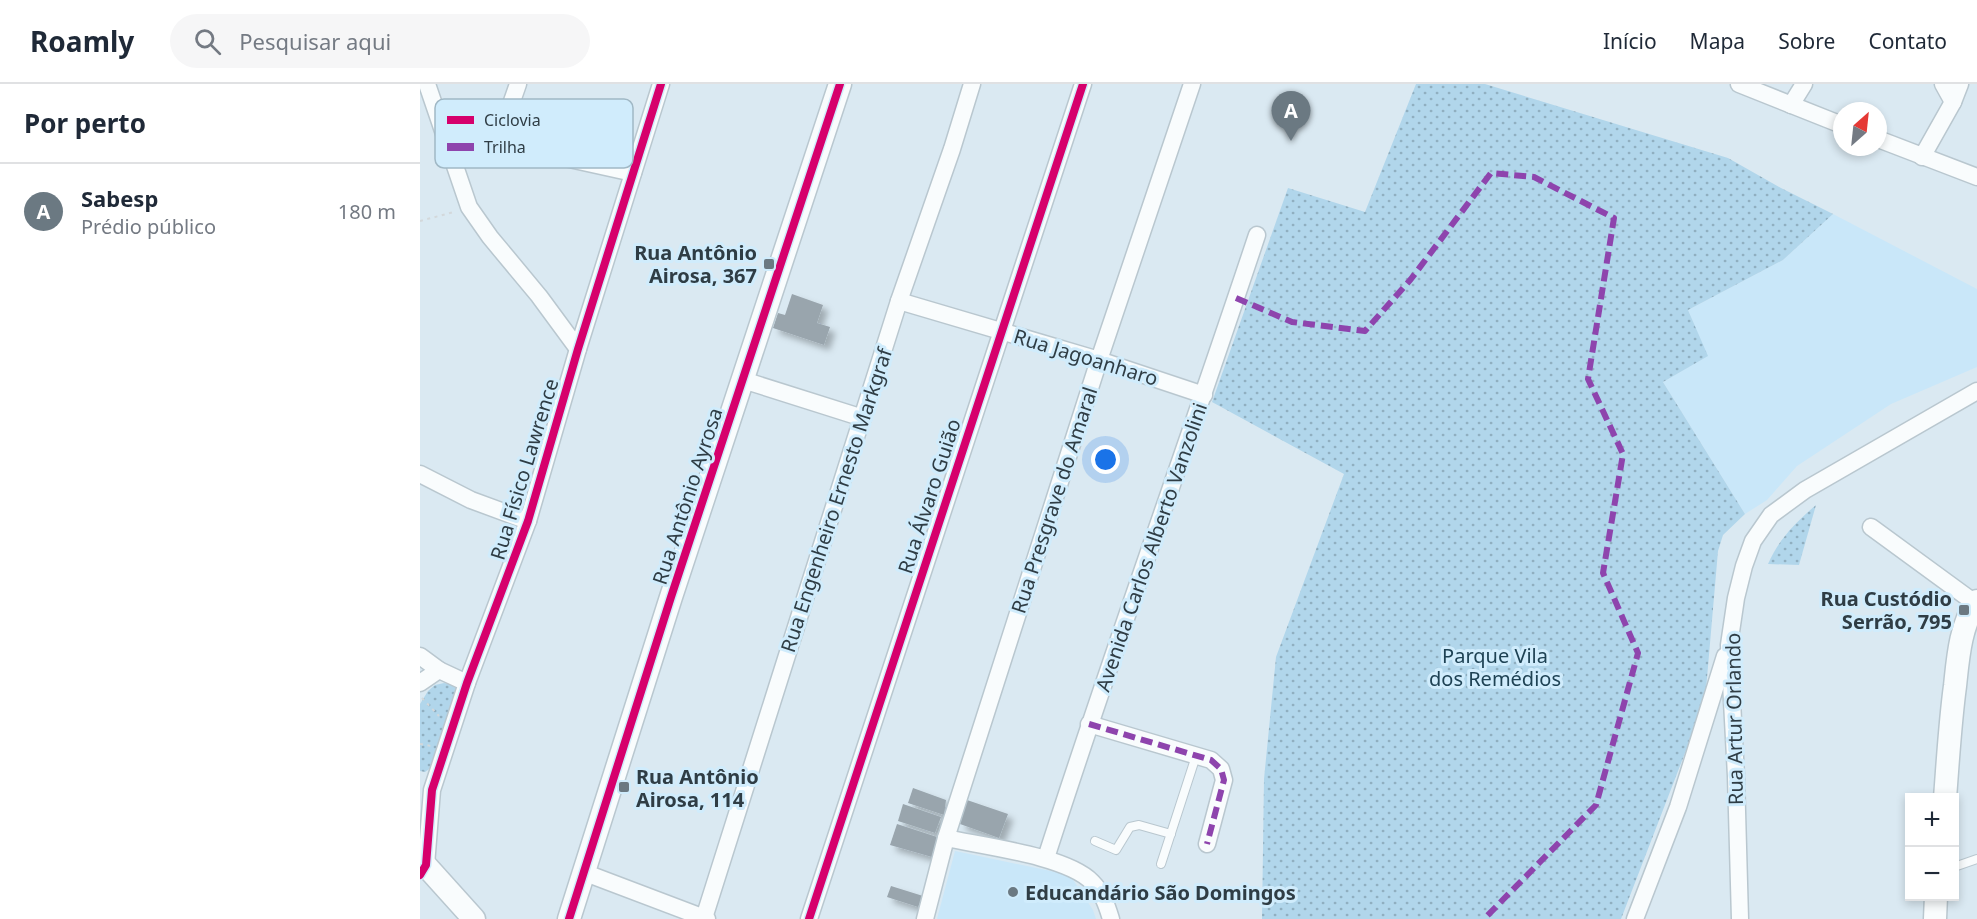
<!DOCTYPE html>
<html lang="pt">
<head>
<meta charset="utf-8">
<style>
	:root { --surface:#fff; --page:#f6f6f7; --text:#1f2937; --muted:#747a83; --line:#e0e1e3; --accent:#6b7982 }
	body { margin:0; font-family:"Noto Sans",sans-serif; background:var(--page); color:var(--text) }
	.controls { position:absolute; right:18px; bottom:18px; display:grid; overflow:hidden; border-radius:0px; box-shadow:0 3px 9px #0003 }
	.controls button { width:54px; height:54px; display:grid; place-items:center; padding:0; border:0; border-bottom:2px solid var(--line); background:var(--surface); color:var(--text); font:30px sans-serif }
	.compass { position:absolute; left:1413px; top:18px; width:54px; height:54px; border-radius:50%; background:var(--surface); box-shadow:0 3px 9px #0003; rotate:27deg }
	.you { position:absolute; left:686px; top:376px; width:21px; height:21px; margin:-15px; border:4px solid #fff; border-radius:50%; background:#1a73e8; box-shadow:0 0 0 9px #1a73e833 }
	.badge { display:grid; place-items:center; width:39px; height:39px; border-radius:50%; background:var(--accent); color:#fff; font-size:20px; font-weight:700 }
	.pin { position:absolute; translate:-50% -50px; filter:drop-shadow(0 2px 3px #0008) }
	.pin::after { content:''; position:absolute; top:32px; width:21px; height:18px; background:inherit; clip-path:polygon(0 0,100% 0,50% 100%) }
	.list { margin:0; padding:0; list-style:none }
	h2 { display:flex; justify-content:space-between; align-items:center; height:78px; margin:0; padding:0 24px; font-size:26px }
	h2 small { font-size:20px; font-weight:400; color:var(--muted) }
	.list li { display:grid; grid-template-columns:39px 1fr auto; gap:18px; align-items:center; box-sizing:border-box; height:96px; padding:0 24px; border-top:2px solid var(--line) }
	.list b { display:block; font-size:22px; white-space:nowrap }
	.list p { margin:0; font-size:20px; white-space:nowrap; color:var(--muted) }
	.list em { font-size:20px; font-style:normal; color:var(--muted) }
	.icon { flex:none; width:33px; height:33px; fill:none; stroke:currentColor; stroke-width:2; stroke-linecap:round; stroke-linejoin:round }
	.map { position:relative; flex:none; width:1557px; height:835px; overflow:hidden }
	header { display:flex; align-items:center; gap:36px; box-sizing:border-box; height:84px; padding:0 30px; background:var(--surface); border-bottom:2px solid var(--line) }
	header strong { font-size:28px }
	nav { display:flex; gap:33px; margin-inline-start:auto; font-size:21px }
	.search { width:420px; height:54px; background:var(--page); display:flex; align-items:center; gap:15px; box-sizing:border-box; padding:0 21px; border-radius:33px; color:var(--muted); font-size:22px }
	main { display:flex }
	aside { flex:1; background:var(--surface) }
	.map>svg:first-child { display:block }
</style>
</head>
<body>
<header>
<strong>Roamly</strong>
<div class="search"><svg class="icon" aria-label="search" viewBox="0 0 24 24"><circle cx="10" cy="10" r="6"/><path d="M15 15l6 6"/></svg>Pesquisar aqui</div>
<nav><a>Início</a><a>Mapa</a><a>Sobre</a><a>Contato</a></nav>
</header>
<main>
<aside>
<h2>Por perto<small></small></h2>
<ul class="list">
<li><span class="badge">A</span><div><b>Sabesp</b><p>Prédio público</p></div><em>180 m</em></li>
</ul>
</aside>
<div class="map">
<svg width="1557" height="835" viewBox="0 0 1557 835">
	<defs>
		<pattern id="park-dots" width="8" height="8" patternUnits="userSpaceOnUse" patternTransform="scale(1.5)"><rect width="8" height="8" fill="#b1d6eb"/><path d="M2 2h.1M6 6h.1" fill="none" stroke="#90afc0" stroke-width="1.8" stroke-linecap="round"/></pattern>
		<filter id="shadow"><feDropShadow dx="5.5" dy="5.5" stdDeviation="3" flood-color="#0004"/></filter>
	</defs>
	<rect width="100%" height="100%" fill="#dae9f2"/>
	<g fill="#c9e7f9">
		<path d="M1413 130 1557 205V283L1471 320 1377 382 1347 416 1325 430 1243 298 1287 272 1268 226 1363 176Z"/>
		<path d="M535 767 650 791 673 826 676 835H517Z"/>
	</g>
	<g fill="url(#park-dots)">
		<path d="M996 0H1065L1308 74 1361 104 1413 130 1363 176 1268 226 1288 272 1243 298 1325 430 1303 451 1298 467 1285 617 1201 835H842L844 695 856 573 924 390 792 318 868 104 945 128Z"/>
		<path d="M1396 421 1379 481 1348 480C1359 455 1375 439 1396 421Z"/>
		<path d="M24 599 30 600 36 604 37 612 12 683 5 688 0 687V620L8 607 15 601Z"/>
	</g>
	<g fill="#99a5ad" filter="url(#shadow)">
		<path d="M372 210 403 221 397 239 410 243 404 261 353 244 358 229 365 231Z"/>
		<path d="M493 704 526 716 524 731 488 719Z"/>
		<path d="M547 716 588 730 579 754 540 740Z"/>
		<path d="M483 720 521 733 515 749 478 737Z"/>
		<path d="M477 740 517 753 512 773 470 761Z"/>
		<path d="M471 802 503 812 498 823 467 813Z"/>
	</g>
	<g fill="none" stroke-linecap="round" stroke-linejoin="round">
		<g stroke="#b9c7cf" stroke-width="10">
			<g id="lane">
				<path d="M675 757 696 766 710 743 719 741 751 750"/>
				<path d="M741 780 776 672"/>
				<path d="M1534 783 1557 775"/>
			</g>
		</g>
		<g stroke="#b9c7cf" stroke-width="19">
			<g id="street">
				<path d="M7 0 49 123 70 153 119 212 158 265"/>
				<path d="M98 0 82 46C83 56 87 59 95 63L213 89"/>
				<path d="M1319 0 1422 41"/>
				<path d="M1523 0 1533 18"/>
				<path d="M1371 21 1384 0"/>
				<path d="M1458 55 1557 93"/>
				<path d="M1502 73 1533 18 1540 0"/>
				<path d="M479 217 679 276 784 311"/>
				<path d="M323 296 443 334"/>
				<path d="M0 390 51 416 108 437"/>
				<path d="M1451 443 1555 519"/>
				<path d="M0 572 19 586"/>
				<path d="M0 599 19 586 47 599"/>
				<path d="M669 640 791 676 801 685 804 696 787 760"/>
				<path d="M526 754C563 762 647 772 672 798 683 809 687 822 691 835"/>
				<path d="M626 774C693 565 768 359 837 151"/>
				<path d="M3 786 6 781 12 706 47 599 108 437 158 265 241 0"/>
				<path d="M163 788 287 835"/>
				<path d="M284 834 479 217 532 65 552 0"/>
				<path d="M389 835 663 0"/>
				<path d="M505 835 526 754 679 276 772 0"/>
				<path d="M1215 835 1258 723 1305 572"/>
				<path d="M1320 835 1316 692 1309 561 1316 514 1324 482 1333 457 1351 431 1385 406 1557 307"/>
			</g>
		</g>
		<g stroke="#b9c7cf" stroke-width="25">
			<g id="secondary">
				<path d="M1525 714C1528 676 1530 639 1535 602 1538 574 1540 542 1557 517"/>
				<path d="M0 775 54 835"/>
				<path d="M149 835 251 513 420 0"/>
				<path d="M1515 835 1516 812"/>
			</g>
		</g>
		<g stroke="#d3d8db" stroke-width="2" stroke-dasharray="3 4.5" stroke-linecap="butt">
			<path d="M0 137 34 128"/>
			<path d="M2 614 19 632"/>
			<path d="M0 660 11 662"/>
		</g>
		<use href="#lane" stroke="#f9fcfd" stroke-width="8"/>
		<use href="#street" stroke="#f9fcfd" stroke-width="16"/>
		<use href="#secondary" stroke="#f9fcfd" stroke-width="22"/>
		<g stroke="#8e44ad" stroke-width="6" stroke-dasharray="12 6" stroke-linecap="butt">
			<path d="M816 214 872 238 945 247 991 195 1071 89 1114 93 1194 134 1168 295 1203 370 1183 489 1218 569 1176 721 1064 835"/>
			<path d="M669 640 791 676 801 685 804 696 787 760"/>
		</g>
		<g stroke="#d0ecfc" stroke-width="11">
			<g id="cycleway">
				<path d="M0 791 6 781 12 706 47 599 108 437 158 265 241 0"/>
				<path d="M149 835 251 513 420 0"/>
				<path d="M389 835 663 0"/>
			</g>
		</g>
		<use href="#cycleway" stroke="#d6006c" stroke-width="8"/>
	</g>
	<g fill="#6b7982" stroke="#d0ecfc" stroke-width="2">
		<rect x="343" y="174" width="12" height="12" rx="3"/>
		<rect x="1538" y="520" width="12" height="12" rx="3"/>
		<rect x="198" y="697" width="12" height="12" rx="3"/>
		<circle cx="593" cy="808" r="6"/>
	</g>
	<g text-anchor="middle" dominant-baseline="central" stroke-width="6" stroke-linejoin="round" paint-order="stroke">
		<g font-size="20" font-weight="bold" fill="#2f3d45" stroke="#d0ecfc" text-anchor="end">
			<text x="337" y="168">Rua Antônio<tspan x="337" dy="23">Airosa, 367</tspan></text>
			<text x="1532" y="514">Rua Custódio<tspan x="1532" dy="23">Serrão, 795</tspan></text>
			<text x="216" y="692" text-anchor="start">Rua Antônio<tspan x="216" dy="23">Airosa, 114</tspan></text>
			<text x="605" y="808" text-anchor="start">Educandário São Domingos</text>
		</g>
		<g font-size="20" fill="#2f3d45" stroke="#d0ecfc">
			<text transform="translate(666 273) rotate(17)">Rua Jagoanharo</text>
			<text transform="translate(104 385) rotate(-73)">Rua Físico Lawrence</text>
			<text transform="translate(267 412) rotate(-72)">Rua Antônio Ayrosa</text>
			<text transform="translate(509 412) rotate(-72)">Rua Álvaro Guião</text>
			<text transform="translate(416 416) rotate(-72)">Rua Engenheiro Ernesto Markgraf</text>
			<text transform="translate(634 416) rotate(-72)">Rua Presgrave do Amaral</text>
			<text transform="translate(731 463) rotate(-71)">Avenida Carlos Alberto Vanzolini</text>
			<text transform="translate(1314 635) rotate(-91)">Rua Artur Orlando</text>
		</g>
		<g font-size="20" fill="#1e4254" stroke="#d0ecfc">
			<text x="1075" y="571">Parque Vila<tspan x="1075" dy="23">dos Remédios</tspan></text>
		</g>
	</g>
	<rect x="15" y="15" width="198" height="69" rx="9" fill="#d0ecfc" stroke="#a0b8c5" stroke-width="1.5"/>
	<rect x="27" y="32" width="27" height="8" fill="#d6006c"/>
	<rect x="27" y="59" width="27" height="8" fill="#8e44ad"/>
	<g font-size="16" fill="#2f3d45">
		<text x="64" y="42">Ciclovia</text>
		<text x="64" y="69">Trilha</text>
	</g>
</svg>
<div class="controls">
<button>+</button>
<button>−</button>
</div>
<svg class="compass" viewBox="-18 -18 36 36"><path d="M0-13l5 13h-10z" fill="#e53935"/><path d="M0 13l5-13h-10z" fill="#747a83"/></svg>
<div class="you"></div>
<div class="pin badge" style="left:871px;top:57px">A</div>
</div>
</main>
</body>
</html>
